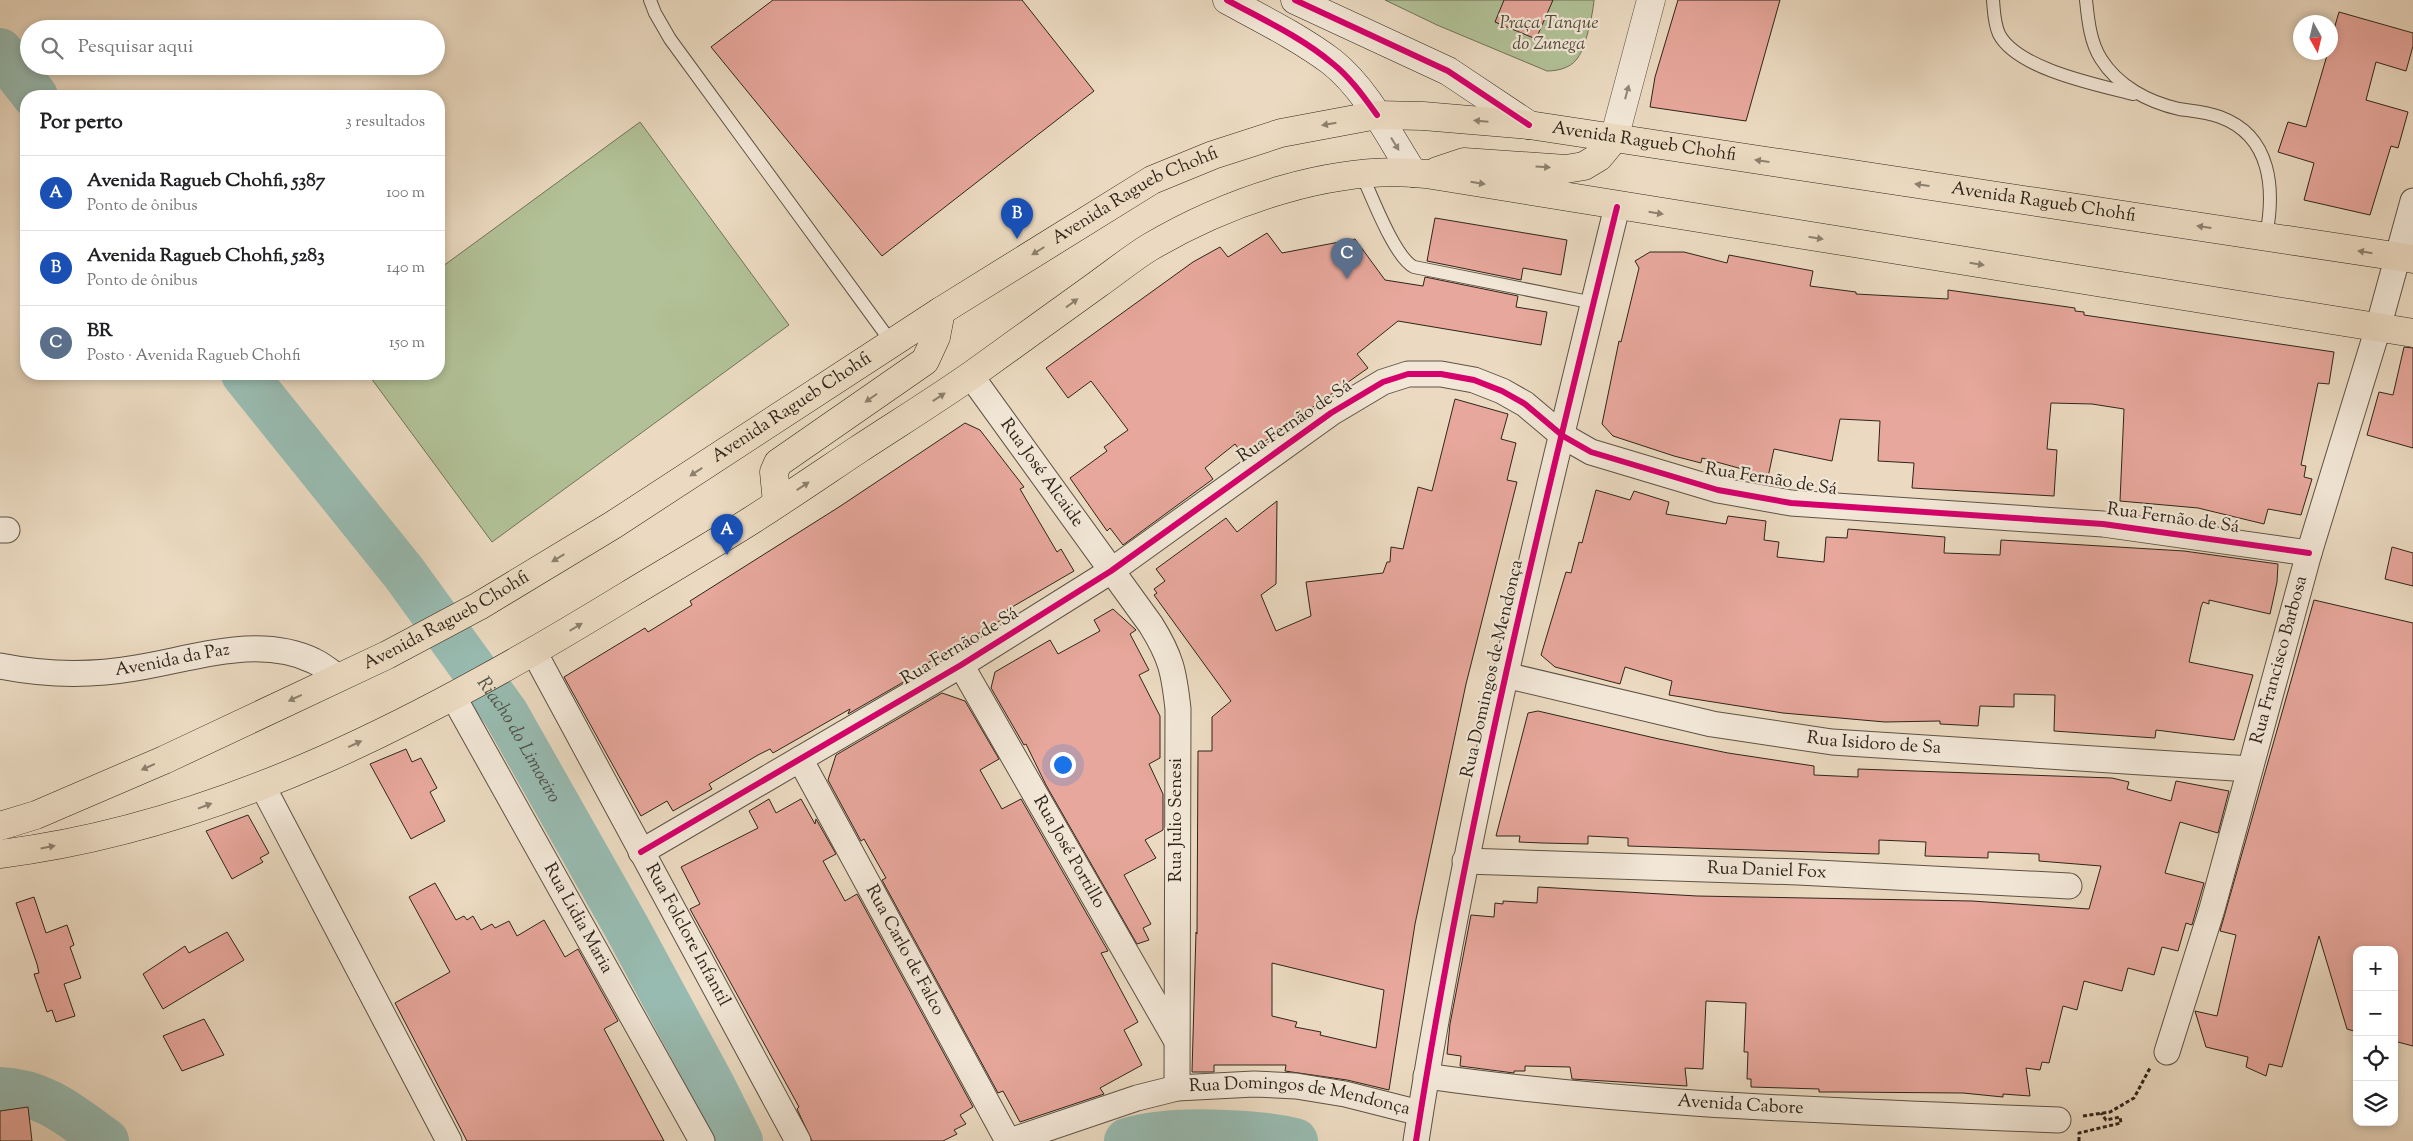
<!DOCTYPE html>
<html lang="pt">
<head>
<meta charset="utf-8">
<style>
	:root { --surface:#fff; --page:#f2f2f2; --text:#202124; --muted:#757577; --line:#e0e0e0; --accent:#2563eb }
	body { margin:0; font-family:"Sorts Mill Goudy",serif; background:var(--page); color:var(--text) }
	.controls { position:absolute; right:15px; bottom:15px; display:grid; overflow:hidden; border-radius:10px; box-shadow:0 2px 8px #0003 }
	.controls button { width:45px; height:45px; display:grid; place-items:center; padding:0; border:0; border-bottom:1px solid var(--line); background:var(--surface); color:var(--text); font:25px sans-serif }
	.compass { position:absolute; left:2293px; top:15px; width:45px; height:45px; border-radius:50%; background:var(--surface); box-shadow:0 2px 8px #0003; rotate:172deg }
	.you { position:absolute; left:1062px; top:764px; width:18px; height:18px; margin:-12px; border:4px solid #fff; border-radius:50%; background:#1a73e8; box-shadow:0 0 0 8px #1a73e833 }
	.badge { display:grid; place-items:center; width:32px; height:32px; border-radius:50%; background:var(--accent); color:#fff; font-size:16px; font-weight:700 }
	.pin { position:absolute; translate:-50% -41px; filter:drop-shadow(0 1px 2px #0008) }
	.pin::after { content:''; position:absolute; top:26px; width:18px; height:15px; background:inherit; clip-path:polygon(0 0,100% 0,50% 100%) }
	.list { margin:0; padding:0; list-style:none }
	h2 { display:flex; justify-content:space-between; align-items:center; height:65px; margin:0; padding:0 20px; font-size:21px }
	h2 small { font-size:16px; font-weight:400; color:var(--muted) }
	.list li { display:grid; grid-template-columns:32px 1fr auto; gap:15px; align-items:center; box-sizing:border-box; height:75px; padding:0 20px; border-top:1px solid var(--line) }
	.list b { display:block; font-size:19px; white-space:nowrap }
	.list p { margin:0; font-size:16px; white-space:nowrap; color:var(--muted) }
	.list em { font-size:16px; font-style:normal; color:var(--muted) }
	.icon { flex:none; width:28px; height:28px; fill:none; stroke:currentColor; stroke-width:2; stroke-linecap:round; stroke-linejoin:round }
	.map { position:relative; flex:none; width:2413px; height:1141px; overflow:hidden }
	.search { position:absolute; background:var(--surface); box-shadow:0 2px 8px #0003; left:20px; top:20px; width:425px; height:55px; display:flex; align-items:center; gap:12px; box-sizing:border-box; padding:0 18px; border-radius:28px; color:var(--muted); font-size:19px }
	.panel { position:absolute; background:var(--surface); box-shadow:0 2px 8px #0003; left:20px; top:90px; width:425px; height:290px; border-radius:20px }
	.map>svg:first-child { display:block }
</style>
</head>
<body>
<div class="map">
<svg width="2413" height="1141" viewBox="0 0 2413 1141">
	<rect width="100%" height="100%" fill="#ebdac1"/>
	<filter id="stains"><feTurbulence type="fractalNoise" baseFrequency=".004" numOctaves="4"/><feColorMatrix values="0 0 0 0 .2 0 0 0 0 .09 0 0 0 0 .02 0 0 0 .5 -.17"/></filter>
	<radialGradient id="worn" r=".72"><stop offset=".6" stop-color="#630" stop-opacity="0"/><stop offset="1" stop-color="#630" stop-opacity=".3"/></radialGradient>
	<g fill="#b2c197" stroke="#707358">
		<path d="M1385 0H1594C1593 14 1585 51 1576 60 1570 68 1557 71 1547 71L1437 25Z"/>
		<path d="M640 122 789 325 492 542 368 374H439V269Z"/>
	</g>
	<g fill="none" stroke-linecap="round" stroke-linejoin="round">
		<g stroke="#98bbb1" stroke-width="46">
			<path d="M0 51 35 96"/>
			<path id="s1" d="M244 374 404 573 506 714 626 926 713 1087 740 1141"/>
			<path d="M0 1090C45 1092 71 1116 106 1141"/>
			<path d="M1127 1141C1168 1128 1253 1131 1295 1141"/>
		</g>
	</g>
	<g fill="#e7a79c" stroke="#2f251a" fill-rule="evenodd">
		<path d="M773 0H1022L1094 91 882 256 711 47Z"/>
		<path d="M1504 0H1553L1536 39 1495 22Z"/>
		<path d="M1678 0H1780L1746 121 1650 107 1655 77Z"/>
		<path d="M2339 12 2413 33V46L2406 71 2376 62 2366 100 2408 112 2398 148 2391 146 2370 215 2304 200 2314 163 2278 152 2288 122 2306 127 2328 52H2330V43Z"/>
		<path d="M1435 218 1567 240 1561 275 1523 268 1521 280 1427 261Z"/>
		<path d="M1267 233 1282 253 1355 239 1385 280 1423 286 1425 277 1518 296 1516 307 1547 312 1541 345 1398 321 1357 354 1368 368 1244 456 1235 444 1205 468 1213 479 1123 545 1110 528 1107 531 1070 478 1107 451 1104 447 1128 430 1091 381 1068 398 1046 368 1193 262 1220 247 1228 257Z"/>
		<path d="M1650 252H1684L1727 263 1729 255 1813 271 1810 286 1856 292V294L1948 299V290L2075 308V311L2084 312V315L2334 352 2329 384 2318 383 2301 465 2306 466 2304 477 2312 479 2301 515 2268 509 2264 524 2198 508 2120 501 2124 409 2092 404 2051 403 2047 449 2057 450 2054 496 1912 488 1914 463 1878 461 1880 421 1840 419 1832 461 1774 449 1768 477 1745 472 1746 470 1702 458 1701 463 1674 456 1613 436 1602 424 1619 341 1621 342 1639 268 1635 261Z"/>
		<path d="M2404 347 2413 348V448L2367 435 2379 392 2393 395Z"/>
		<path d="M1455 399 1508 414 1501 439 1516 443 1507 480 1517 482 1466 684 1415 924 1389 1090 1347 1080 1285 1071 1286 1065H1214V1072H1192L1196 932 1197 934 1198 751H1212V717L1231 701 1154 595 1157 593 1154 589 1165 581 1156 569 1226 518 1237 532 1277 501 1276 584 1261 595 1276 631 1311 616 1306 582 1383 573 1387 562H1390L1391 547 1403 549 1418 487 1432 491ZM1272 963 1384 990 1376 1048 1320 1035 1321 1032 1295 1027 1297 1022 1272 1016Z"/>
		<path d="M965 423 980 430 1024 487 1020 489 1057 552 1061 549 1074 571 1007 610 1010 615 902 678 907 680 848 714 850 709 773 753 770 749 758 755 709 784 712 789 673 811 667 801 641 816 564 677 645 628 648 632 692 605 690 601 839 507Z"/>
		<path d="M1596 490 1630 500 1634 491 1669 502 1666 514 1726 524 1728 516 1766 521 1764 540 1779 542 1777 557 1824 562 1826 537 1847 538 1848 529 1945 537 1944 553 2000 555 2001 540 2184 551 2278 564 2277 582 2270 614 2209 600V604L2203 602 2201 607 2189 662 2253 675 2234 740 2156 730 2155 738 2054 731 2055 695 2014 694V707L1980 706 1978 726 1940 724V721L1885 722 1783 713 1669 695 1672 681 1625 667 1620 684 1555 667 1541 655 1566 572 1571 573 1579 542 1582 543Z"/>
		<path d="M2392 547 2413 553V586L2385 579Z"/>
		<path d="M2314 600 2413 623V1046L2394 1041V950H2357V1032L2347 1029 2319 936 2282 1067 2269 1064 2266 1076 2246 1067 2248 1057 2206 1047 2195 1011 2217 1016 2236 935 2220 931Z"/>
		<path d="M1113 609 1136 630 1130 634 1149 670 1139 675 1160 716V758L1149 764 1163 794V830L1145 840 1156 858 1124 875 1151 924 1143 928 1149 940 1137 944 1046 785 1026 744 1024 745 991 688 995 672 1050 640 1058 654 1100 631 1094 620Z"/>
		<path d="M942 693 965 701 999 759 980 770 1002 809 1021 799 1108 951 1101 953 1138 1022 1124 1030 1142 1065 1100 1088 1104 1094 1020 1122 1003 1091 998 1093 882 880 886 878 864 839 861 841 828 780 836 755Z"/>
		<path d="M1538 711 1659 739 1728 753 1814 766V775L1858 777V769L2112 778 2129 782 2127 789 2171 801 2176 781 2229 791 2218 833 2180 822 2165 873 2204 883 2192 925 2186 923 2178 951 2162 947 2154 975 2128 968 2122 991 2084 981 2077 1010 2063 1006 2049 1063 2042 1062 2040 1070 2026 1068 2030 1096 2003 1094V1097L1963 1093 1838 1092H1819V1089L1751 1087V1079H1747L1748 1052H1744L1746 1003 1706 1001 1703 1069 1685 1068 1687 1086 1572 1079 1570 1067 1525 1066V1071H1514V1073L1460 1066 1461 1056 1447 1054 1450 1024 1471 915 1494 917 1495 903 1503 904V901L1537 903 1538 887 1697 896 1972 901 2089 909 2101 866 2039 861V854L1988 852V858L1925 856 1926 842 1879 840V854L1628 846V838L1588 836V844L1542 843 1519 842 1520 836H1496L1528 713Z"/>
		<path d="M406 749 412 762 421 758 437 788 430 792 445 821 411 839 370 764Z"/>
		<path d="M769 799 776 813 801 799 815 824 816 819 836 854 823 861 845 901 857 894 973 1107 960 1115 966 1124 954 1130 957 1134 943 1141H812L797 1109 799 1107 690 909 700 904 681 867 758 828 749 811Z"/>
		<path d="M248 815 269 853 260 858 263 862 232 879 206 831Z"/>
		<path d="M435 883 456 920 464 916 467 920 473 916 481 930 492 924 495 928 509 921 517 936 544 920 565 957 578 949 618 1021 604 1029 664 1141H467L395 1003 450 972 409 897Z"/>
		<path d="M34 897 46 933 67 925 74 945 70 947 81 978 64 984 75 1016 56 1022 52 1010 47 1012 34 974 39 973 37 964 16 903Z"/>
		<path d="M227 932 244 960 163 1009 143 974 185 946 189 953Z"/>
		<path d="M204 1019 224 1055 182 1071 163 1036Z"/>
		<path d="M28 1107 32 1141H0V1111Z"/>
	</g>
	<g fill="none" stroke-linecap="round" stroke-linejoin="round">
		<g stroke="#5e5244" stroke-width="14">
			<g id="service">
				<path d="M650 0 655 13 670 39 892 343"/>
				<path d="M1993 0C1994 12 1994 23 1999 34 2017 69 2098 85 2133 94"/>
				<path d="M2086 0C2088 19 2090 42 2101 59 2118 86 2148 102 2179 109 2193 111 2207 112 2220 117 2272 136 2275 190 2266 236"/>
				<path d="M1362 175C1372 197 1395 258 1414 267L1594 303"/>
			</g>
		</g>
		<g stroke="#5e5244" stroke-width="27">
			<g id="minor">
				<path id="s2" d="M971 376 1151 625C1171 657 1174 672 1178 709L1177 1088"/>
				<path d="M0 530H7"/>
				<path id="s3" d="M534 652 798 1141"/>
				<path id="s4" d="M961 665 1175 1038"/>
				<path id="s5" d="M0 666C45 675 90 676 136 668 193 659 258 634 314 661 323 665 331 672 339 678"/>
				<path id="s6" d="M1505 675 1712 724 1832 742 2250 769"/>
				<path id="s7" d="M453 696 702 1141"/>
				<path id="s8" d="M800 759 1008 1141"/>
				<path d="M262 785 449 1141"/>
				<path d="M641 852 961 665 1111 571 1331 413 1383 382 1408 374H1441L1474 380 1502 391 1525 404 1563 436 1591 452 1718 490 1791 503 2103 524 2309 553"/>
				<path id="s9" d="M1465 861 1798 872 2069 886"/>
				<path id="s10" d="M2167 1052 2212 909 2309 553 2378 328 2413 201"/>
				<path id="s11" d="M1426 1076C1635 1106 1847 1111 2058 1120"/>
				<path id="s12" d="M1010 1141 1137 1098 1177 1088 1254 1084 1296 1086 1345 1094 1420 1113"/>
				<path d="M1416 1141C1465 826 1541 516 1617 207"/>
			</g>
		</g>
		<g stroke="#5e5244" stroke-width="29">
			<path id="tertiary" d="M1614 139 1651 0"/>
		</g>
		<g stroke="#2f251a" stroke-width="29">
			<g id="secondary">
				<path d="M1227 0C1262 19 1300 38 1332 62 1367 90 1389 136 1413 173"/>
				<path d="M1295 0 1448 71 1529 125"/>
			</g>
		</g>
		<g stroke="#2f251a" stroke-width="29">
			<g id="primary">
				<path d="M1437 171 1464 162 1566 169 1584 166 1599 157 1614 139"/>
				<path d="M777 503 774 472 778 463 925 361 936 337 941 311"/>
				<path id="s13" d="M0 826 36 815 164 760 387 655 479 606 613 525 941 311 1152 180 1213 155 1281 133 1377 115 1423 116 1529 125 2413 259"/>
				<path d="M0 854C227 826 435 713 628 595 669 570 711 546 752 520 788 497 823 473 859 449 897 424 936 400 973 374 1015 344 1056 314 1098 284 1115 272 1132 258 1150 247 1228 201 1335 164 1426 174L2413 333"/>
			</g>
		</g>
		<g stroke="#2f251a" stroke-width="3" stroke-dasharray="4 2.5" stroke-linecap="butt">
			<path d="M2083 1116 2110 1112 2134 1098 2150 1068"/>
			<path d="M2079 1141V1133L2121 1123 2120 1117 2106 1120 2101 1113"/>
		</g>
		<use href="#service" stroke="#f2e7d7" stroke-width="12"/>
		<use href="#minor" stroke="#f2e7d7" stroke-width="25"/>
		<use href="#tertiary" stroke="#f2e7d7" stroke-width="28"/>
		<use href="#secondary" stroke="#f2e7d7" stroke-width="28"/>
		<use href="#primary" stroke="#ebdac1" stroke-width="28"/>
		<g stroke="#f2e7d7" stroke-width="9">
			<g id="cycleway">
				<path d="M1227 0C1262 19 1301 37 1332 63 1350 77 1364 97 1377 115"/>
				<path d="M1295 0 1448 71 1529 125"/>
				<path d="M641 852 961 665 1111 571 1331 413 1383 382 1408 374H1441L1474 380 1502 391 1525 404 1563 436 1591 452 1718 490 1791 503 2103 524 2309 553"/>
				<path d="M1416 1141C1465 826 1541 516 1617 207"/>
			</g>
		</g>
		<use href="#cycleway" stroke="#d6006c" stroke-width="6"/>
	</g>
	<defs><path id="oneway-solid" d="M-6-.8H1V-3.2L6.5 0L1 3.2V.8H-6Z" transform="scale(1.25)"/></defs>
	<g fill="#908678">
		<use href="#oneway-solid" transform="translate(1627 92) rotate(-75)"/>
		<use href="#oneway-solid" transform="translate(1395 144) rotate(58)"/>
	</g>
	<g fill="#8d806e">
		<use href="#oneway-solid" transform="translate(1481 121) rotate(-175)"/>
		<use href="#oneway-solid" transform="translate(1329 124) rotate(170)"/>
		<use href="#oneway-solid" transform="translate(1762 161) rotate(-172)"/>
		<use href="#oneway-solid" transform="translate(1543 167) rotate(4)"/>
		<use href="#oneway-solid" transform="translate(1478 183) rotate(9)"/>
		<use href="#oneway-solid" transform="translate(1922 185) rotate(-172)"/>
		<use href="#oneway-solid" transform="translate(1656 213) rotate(9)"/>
		<use href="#oneway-solid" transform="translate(2204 227) rotate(-172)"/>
		<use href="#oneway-solid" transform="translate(1816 238) rotate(9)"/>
		<use href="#oneway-solid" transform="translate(1038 251) rotate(148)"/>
		<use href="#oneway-solid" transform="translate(2365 252) rotate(-171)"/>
		<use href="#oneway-solid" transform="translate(1977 264) rotate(9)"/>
		<use href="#oneway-solid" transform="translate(1072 303) rotate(-36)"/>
		<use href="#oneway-solid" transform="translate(939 397) rotate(-33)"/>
		<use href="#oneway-solid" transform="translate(871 398) rotate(145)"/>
		<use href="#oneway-solid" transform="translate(696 472) rotate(147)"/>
		<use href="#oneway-solid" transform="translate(803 486) rotate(-33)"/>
		<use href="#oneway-solid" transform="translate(558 558) rotate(149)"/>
		<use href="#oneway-solid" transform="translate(576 627) rotate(-31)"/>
		<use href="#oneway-solid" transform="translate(295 698) rotate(155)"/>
		<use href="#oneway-solid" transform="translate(355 744) rotate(-25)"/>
		<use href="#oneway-solid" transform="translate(148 767) rotate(156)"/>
		<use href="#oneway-solid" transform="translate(205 806) rotate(-21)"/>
		<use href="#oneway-solid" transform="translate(48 847) rotate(-11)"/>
	</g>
	<g text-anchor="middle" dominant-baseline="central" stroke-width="4.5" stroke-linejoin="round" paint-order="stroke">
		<g font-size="18" font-style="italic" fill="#504c39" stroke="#f2e7d7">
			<text x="1549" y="24">Praça Tanque<tspan x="1549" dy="21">do Zunega</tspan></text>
		</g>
		<g font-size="18" fill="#2f251a" stroke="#f2e7d7">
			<text stroke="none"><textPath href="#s13" startOffset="1828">Avenida Ragueb Chohfi</textPath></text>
			<text stroke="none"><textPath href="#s13" startOffset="1302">Avenida Ragueb Chohfi</textPath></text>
			<text stroke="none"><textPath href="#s13" startOffset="2232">Avenida Ragueb Chohfi</textPath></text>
			<text stroke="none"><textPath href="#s13" startOffset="898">Avenida Ragueb Chohfi</textPath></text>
			<text transform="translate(1295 422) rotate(-34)">Rua Fernão de Sá</text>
			<text stroke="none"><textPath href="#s2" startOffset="120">Rua José Alcaide</textPath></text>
			<text transform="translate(1771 480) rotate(9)">Rua Fernão de Sá</text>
			<text transform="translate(2173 519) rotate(8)">Rua Fernão de Sá</text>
			<text stroke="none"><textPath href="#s13" startOffset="492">Avenida Ragueb Chohfi</textPath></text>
			<text transform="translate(960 647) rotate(-31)">Rua Fernão de Sá</text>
			<text stroke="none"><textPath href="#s5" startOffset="174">Avenida da Paz</textPath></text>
			<text stroke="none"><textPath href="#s10" startOffset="408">Rua Francisco Barbosa</textPath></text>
			<text transform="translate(1493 669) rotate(-77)">Rua Domingos de Mendonça</text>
			<text stroke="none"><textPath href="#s6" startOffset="376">Rua Isidoro de Sa</textPath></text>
			<text transform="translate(1177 820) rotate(-90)">Rua Julio Senesi</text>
			<text stroke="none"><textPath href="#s4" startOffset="216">Rua José Portillo</textPath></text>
			<text stroke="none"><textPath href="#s9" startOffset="302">Rua Daniel Fox</textPath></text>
			<text stroke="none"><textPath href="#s7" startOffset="255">Rua Lidia Maria</textPath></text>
			<text stroke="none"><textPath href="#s3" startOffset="322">Rua Folclore Infantil</textPath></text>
			<text stroke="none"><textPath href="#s8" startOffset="218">Rua Carlo de Falco</textPath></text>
			<text stroke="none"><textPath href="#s12" startOffset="299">Rua Domingos de Mendonça</textPath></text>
			<text stroke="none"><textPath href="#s11" startOffset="316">Avenida Cabore</textPath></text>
		</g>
		<g font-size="19" font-style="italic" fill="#4e5247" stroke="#f2e7d7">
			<text stroke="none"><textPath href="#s1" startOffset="458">Riacho do Limoeiro</textPath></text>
		</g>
	</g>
	<rect width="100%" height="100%" filter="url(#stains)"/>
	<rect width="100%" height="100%" fill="url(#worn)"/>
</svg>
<div class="controls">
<button>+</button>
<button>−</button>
<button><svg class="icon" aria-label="locate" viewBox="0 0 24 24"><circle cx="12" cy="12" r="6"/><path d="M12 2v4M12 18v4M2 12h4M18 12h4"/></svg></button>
<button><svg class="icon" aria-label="layers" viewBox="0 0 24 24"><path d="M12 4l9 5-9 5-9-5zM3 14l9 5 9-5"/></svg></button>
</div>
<svg class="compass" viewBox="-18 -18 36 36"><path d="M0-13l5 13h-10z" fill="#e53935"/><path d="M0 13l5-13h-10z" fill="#757577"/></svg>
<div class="you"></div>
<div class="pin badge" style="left:727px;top:555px;background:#1a4fb4">A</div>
<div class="pin badge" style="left:1017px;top:239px;background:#1a4fb4">B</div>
<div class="pin badge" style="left:1347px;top:279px;background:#5c6f8a">C</div>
<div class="search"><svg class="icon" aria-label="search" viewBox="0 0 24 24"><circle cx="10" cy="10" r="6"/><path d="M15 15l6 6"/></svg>Pesquisar aqui</div>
<section class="panel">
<h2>Por perto<small>3 resultados</small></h2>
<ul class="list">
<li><span class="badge" style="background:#1a4fb4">A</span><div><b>Avenida Ragueb Chohfi, 5387</b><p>Ponto de ônibus</p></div><em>100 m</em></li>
<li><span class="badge" style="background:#1a4fb4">B</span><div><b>Avenida Ragueb Chohfi, 5283</b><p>Ponto de ônibus</p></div><em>140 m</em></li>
<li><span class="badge" style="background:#5c6f8a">C</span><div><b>BR</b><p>Posto · Avenida Ragueb Chohfi</p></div><em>150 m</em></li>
</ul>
</section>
</div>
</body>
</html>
